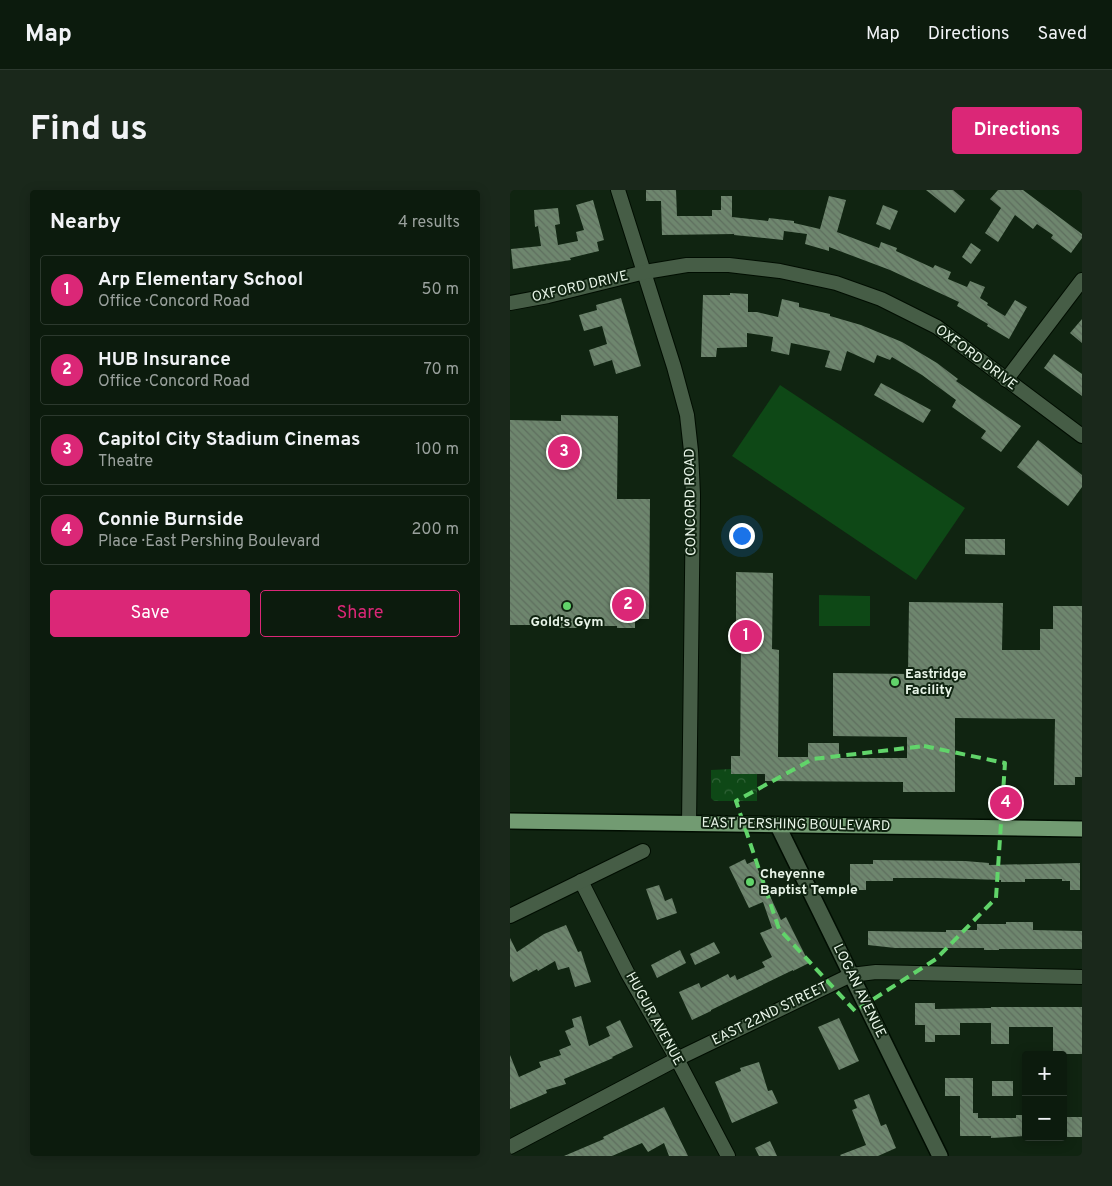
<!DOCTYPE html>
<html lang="en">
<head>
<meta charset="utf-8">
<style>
	:root { --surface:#0c1b0d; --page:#1a281b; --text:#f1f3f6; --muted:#9aa19d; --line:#2c392e; --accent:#db2777 }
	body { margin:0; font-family:Overpass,sans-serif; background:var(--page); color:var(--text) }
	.controls { position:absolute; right:15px; bottom:15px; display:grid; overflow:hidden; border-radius:5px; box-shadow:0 2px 12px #0003 }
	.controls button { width:45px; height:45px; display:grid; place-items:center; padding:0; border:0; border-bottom:1px solid var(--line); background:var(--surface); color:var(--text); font:25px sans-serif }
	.you { position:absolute; left:231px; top:345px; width:18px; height:18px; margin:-12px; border:4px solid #fff; border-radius:50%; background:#1a73e8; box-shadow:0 0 0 8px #1a73e833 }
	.badge { display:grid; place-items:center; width:32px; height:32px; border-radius:50%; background:var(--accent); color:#fff; font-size:16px; font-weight:700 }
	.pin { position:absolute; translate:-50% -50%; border:2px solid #fff; box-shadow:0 1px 5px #0006 }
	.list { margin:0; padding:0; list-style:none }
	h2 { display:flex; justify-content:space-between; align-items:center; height:65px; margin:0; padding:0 20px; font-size:21px }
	h2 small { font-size:16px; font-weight:400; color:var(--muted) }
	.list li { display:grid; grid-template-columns:32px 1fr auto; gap:15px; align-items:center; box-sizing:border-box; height:70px; margin:0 10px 10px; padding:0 10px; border:1px solid var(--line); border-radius:5px }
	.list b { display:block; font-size:19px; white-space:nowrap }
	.list p { margin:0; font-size:16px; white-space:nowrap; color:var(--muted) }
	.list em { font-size:16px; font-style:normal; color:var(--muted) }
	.actions { display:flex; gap:10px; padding:15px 20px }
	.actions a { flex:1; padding:11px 0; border:1px solid var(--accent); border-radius:5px; text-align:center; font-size:18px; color:var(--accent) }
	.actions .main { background:var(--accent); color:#fff }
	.map { position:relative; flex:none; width:572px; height:966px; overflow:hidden; border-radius:5px }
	header { display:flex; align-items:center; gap:30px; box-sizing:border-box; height:70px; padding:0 25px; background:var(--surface); border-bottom:1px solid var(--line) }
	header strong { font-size:24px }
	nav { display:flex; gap:28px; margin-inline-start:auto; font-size:18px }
	.intro { display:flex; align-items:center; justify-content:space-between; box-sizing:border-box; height:120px; padding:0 30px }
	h1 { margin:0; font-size:35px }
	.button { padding:12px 22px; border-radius:5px; background:var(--accent); color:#fff; font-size:18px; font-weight:700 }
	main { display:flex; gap:30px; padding:0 30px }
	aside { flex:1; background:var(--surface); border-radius:5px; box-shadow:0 2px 12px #0003 }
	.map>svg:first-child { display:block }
</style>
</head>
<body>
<header>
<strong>Map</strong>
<nav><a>Map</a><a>Directions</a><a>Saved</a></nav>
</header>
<div class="intro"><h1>Find us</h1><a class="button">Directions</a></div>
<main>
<aside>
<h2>Nearby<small>4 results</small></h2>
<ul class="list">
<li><span class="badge">1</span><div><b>Arp Elementary School</b><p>Office · Concord Road</p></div><em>50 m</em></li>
<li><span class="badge">2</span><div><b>HUB Insurance</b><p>Office · Concord Road</p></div><em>70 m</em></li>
<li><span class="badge">3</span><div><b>Capitol City Stadium Cinemas</b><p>Theatre</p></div><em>100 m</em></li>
<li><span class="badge">4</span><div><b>Connie Burnside</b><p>Place · East Pershing Boulevard</p></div><em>200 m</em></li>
</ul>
<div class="actions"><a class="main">Save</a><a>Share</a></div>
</aside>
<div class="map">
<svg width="572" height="966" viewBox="0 0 572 966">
	<defs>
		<pattern id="park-crowns" width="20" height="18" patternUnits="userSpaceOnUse" patternTransform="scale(1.25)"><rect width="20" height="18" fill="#0e4816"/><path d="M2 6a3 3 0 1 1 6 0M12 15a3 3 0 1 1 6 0" fill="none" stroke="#316338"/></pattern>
		<pattern id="building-back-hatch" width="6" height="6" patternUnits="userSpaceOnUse" patternTransform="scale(1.25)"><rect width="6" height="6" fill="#6e866e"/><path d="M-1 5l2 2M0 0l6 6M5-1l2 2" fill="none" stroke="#5e6e5e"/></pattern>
	</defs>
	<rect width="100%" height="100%" fill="#102411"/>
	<path fill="url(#park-crowns)" d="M221 579V584H247V611H204L201 608V580Z"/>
	<g fill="#0e4816">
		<path d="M270 195 455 318 406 390 222 266Z"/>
		<path d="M309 405 360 406V436H309Z"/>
	</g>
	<g fill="url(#building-back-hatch)">
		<path d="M136 0H166L167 26H202V20H211V6H222V27L258 31 259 28 284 31V33L310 39 319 6 336 10 327 42 369 58 371 52 387 58 386 61 423 78 425 75 441 82 438 89 457 97 460 91 475 97 470 108 478 113 477 115 495 126 505 110 517 117 499 149 477 136 478 134 447 116 449 112 380 80 319 57V61L295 54 297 44 274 41 273 50 224 45V44L152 45 151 11H136Z"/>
		<path d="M416 0H443L455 10 445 23Z"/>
		<path d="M488 0H513L572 44V48L561 63 541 48 543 45 527 34 523 39 505 25 488 52 475 43 491 18 480 9Z"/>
		<path d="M83 10 94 50 87 52 89 61 60 68 61 70 3 79 1 59 31 56 28 36 25 37 24 20 48 18 50 34 45 35 48 55 68 51 66 42 74 40 66 15Z"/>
		<path d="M373 15 388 21 380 40 366 34Z"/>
		<path d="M461 53 471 60 461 74 452 67Z"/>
		<path d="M220 103 238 104V122H247L268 127 272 109 289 113V117L320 124V126L351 135 392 152 427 173 448 189 446 191 511 236 491 262 471 248 476 241 442 217 446 210 412 185 382 167 380 170 367 165 364 173 337 161 331 181 315 177 320 161 281 153 279 165 261 161 263 147 237 143V157L207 158 206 167H191L193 105H220Z"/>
		<path d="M111 108 131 176 106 184 102 170 84 176 79 160 97 154 92 136 74 141 69 125 87 120 86 115Z"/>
		<path d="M572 129V153L560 143Z"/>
		<path d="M544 164 572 184V206L534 178Z"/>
		<path d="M371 193 421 220 413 233 364 205Z"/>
		<path d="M51 225 108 226 107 309H140L139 429H125V438H107V436H67V438H45V435H0V230L51 231Z"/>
		<path d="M528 250 572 285V297L558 316 507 277Z"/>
		<path d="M455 349H495V365L455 364Z"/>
		<path d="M226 382 263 383 262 459 269 460 268 567H298V553H329V568H397V547L323 546V483L398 484 399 412 493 413 492 460H530V439H543V416H572V587H565V595H544L545 529 445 528V602H393V592L255 591V584H221V566H230L231 456H226Z"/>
		<path d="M235 669 237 674 244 671 271 730 276 727 299 773 283 781V780L201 820V821L182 830 169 802 189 793 191 798 218 784 220 788 225 785 227 790 255 777 252 772 262 767 250 743 262 738 253 712 239 718 219 677Z"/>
		<path d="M363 670 455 671 479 673V675L570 673V700H560V691H552V689H515V692H491V690L427 688H383V691H356V700H340V674H363Z"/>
		<path d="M149 695 155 711 162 708 167 723 147 730 136 699Z"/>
		<path d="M496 732H523V740L572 741V759H489V760H474V758H385L358 755V741L436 742V740H467V734H496Z"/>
		<path d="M56 735 68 762 71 761 81 792 65 797 59 777 48 780 45 771 28 781 27 779 3 792 0 786V748L7 762 34 744Z"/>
		<path d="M204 752 210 763 185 775 180 764Z"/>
		<path d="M170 760 176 773 147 788 141 775Z"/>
		<path d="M405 813H425V819L481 818V817H572V864H543V837H499V854H481V833H450V845H425V852H415V835H405Z"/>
		<path d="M71 826 79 856 100 846 96 837 110 830 123 857 102 867 103 868 54 889 56 894 36 900 37 903 0 919V865L9 887 31 877 29 872 51 865 49 860 61 855 55 841 64 837 62 829Z"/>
		<path d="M329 828 349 871 329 880 308 837Z"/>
		<path d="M249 872 258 901 262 900 268 913 222 933 205 892 231 881 230 878Z"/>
		<path d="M435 888H463V923H468V928H506V925H516V946L481 948V946H450V906H435Z"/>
		<rect x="482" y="891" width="21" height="15"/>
		<path d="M359 904 371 936 376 934 386 958 368 966H331L330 965 356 955 342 920 347 918 344 910Z"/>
		<path d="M154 917 178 966H159L154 953 138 962 132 953 102 966H54L94 949 93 947Z"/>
		<rect x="557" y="927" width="15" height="20"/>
		<path d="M260 951 267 966H249L245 958Z"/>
	</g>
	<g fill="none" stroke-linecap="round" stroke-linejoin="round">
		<g stroke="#000d01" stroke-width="16">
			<g id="street">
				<path d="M108 0 164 177 177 225 181 261 183 305 179 634"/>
				<path d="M0 113 38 106 135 82 177 75H219L270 81 326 93 371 109 427 137 572 246"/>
				<path d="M496 190 572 90"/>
				<path d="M71 691 118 784 167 869 218 966"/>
				<path d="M0 726 133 661"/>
				<path d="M0 957 167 869 341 785 366 782 572 787"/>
			</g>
		</g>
		<g stroke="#000d01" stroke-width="18">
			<path id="secondary" d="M268 636 430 966"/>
		</g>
		<g stroke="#000d01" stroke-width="18">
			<path id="primary" d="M0 631 572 639"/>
		</g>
		<use href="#street" stroke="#465d46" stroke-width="14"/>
		<use href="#secondary" stroke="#465d46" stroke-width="15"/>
		<use href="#primary" stroke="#729b72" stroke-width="15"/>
	</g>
	<path fill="none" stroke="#61d46a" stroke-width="4" stroke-dasharray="10 6" stroke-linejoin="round" d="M414 556 495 573 486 708 426 769 345 821 269 739 226 611 303 569Z"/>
	<g fill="#61d46a" stroke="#102411" stroke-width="2">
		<circle cx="57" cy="416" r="5"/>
		<circle cx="385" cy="492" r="5"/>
		<circle cx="240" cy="692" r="5"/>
	</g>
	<g text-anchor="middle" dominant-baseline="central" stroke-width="4" stroke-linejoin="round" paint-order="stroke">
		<g font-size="14" fill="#e8f5e8" stroke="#102411">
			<text transform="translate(70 97) rotate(-13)">OXFORD DRIVE</text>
			<text transform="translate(466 168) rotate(37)">OXFORD DRIVE</text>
			<text transform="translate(181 312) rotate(-91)">CONCORD ROAD</text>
			<text transform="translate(286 635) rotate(1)">EAST PERSHING BOULEVARD</text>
			<text transform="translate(349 801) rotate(64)">LOGAN AVENUE</text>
			<text transform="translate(260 824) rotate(-26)">EAST 22ND STREET</text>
			<text transform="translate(144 829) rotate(61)">HUGUR AVENUE</text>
		</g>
		<g font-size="14" font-weight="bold" fill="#e8f5e8" stroke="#102411" text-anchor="start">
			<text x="57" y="432" text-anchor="middle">Gold's Gym</text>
			<text x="395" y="484">Eastridge<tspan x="395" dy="16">Facility</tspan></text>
			<text x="250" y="684">Cheyenne<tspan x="250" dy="16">Baptist Temple</tspan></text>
		</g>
	</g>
</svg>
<div class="controls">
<button>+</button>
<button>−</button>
</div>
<div class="you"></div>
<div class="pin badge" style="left:236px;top:446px">1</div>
<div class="pin badge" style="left:118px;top:415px">2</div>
<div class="pin badge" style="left:54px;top:262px">3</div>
<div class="pin badge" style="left:496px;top:613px">4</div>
</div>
</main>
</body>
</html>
